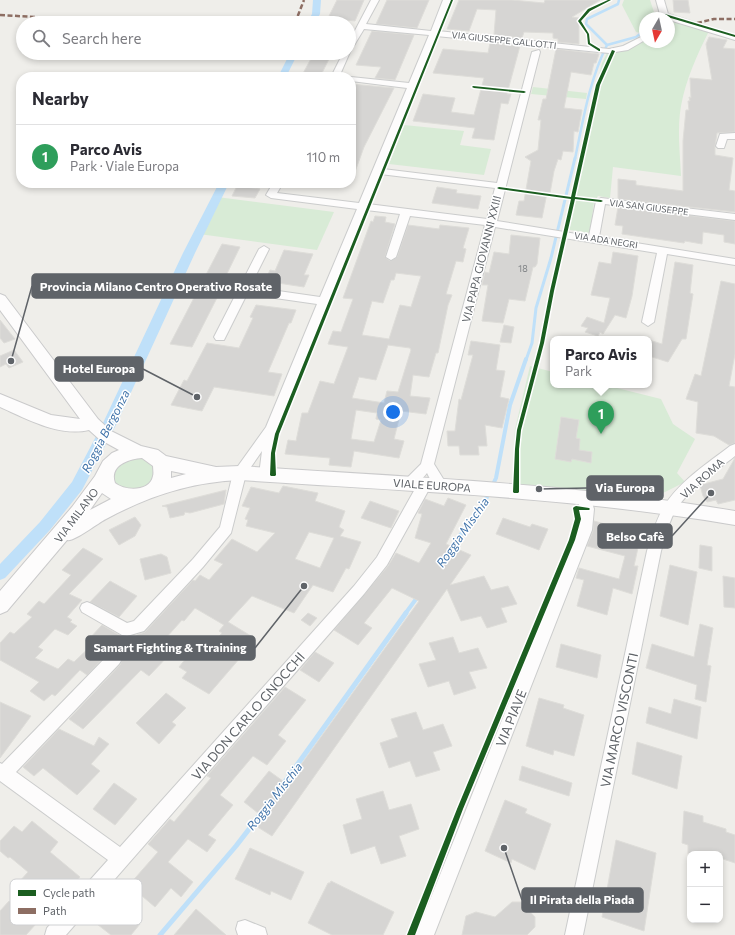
<!DOCTYPE html>
<html lang="en">
<head>
<meta charset="utf-8">
<style>
	:root { --surface:#fff; --page:#f7f7f7; --text:#2b2b33; --muted:#7c7c81; --line:#e1e1e2; --accent:#919496 }
	body { margin:0; font-family:Commissioner,sans-serif; background:var(--page); color:var(--text) }
	.controls { position:absolute; right:12px; bottom:12px; display:grid; overflow:hidden; border-radius:8px; box-shadow:0 2px 6px #0003 }
	.controls button { width:36px; height:36px; display:grid; place-items:center; padding:0; border:0; border-bottom:1px solid var(--line); background:var(--surface); color:var(--text); font:20px sans-serif }
	.compass { position:absolute; left:639px; top:12px; width:36px; height:36px; border-radius:50%; background:var(--surface); box-shadow:0 2px 6px #0003; rotate:189deg }
	.you { position:absolute; left:393px; top:412px; width:14px; height:14px; margin:-10px; border:3px solid #fff; border-radius:50%; background:#1a73e8; box-shadow:0 0 0 6px #1a73e833 }
	.badge { display:grid; place-items:center; width:26px; height:26px; border-radius:50%; background:var(--accent); color:#fff; font-size:13px; font-weight:700 }
	.pin { position:absolute; translate:-50% -33px; filter:drop-shadow(0 1px 2px #0008) }
	.pin::after { content:''; position:absolute; top:21px; width:14px; height:12px; background:inherit; clip-path:polygon(0 0,100% 0,50% 100%) }
	.popup { position:absolute; left:550px; top:336px; width:102px; height:52px; box-sizing:border-box; display:grid; place-content:center; border-radius:8px; background:var(--surface); filter:drop-shadow(0 1px 3px #0005); font-size:13px; white-space:nowrap; color:var(--muted) }
	.popup b { font-size:15px; color:var(--text) }
	.popup::after { content:''; position:absolute; left:50%; top:100%; margin-left:-8px; border:8px solid transparent; border-top-color:var(--surface) }
	.list { margin:0; padding:0; list-style:none }
	h2 { display:flex; justify-content:space-between; align-items:center; height:52px; margin:0; padding:0 16px; font-size:17px }
	h2 small { font-size:13px; font-weight:400; color:var(--muted) }
	.list li { display:grid; grid-template-columns:26px 1fr auto; gap:12px; align-items:center; box-sizing:border-box; height:64px; padding:0 16px; border-top:1px solid var(--line) }
	.list b { display:block; font-size:15px; white-space:nowrap }
	.list p { margin:0; font-size:13px; white-space:nowrap; color:var(--muted) }
	.list em { font-size:13px; font-style:normal; color:var(--muted) }
	.icon { flex:none; width:22px; height:22px; fill:none; stroke:currentColor; stroke-width:2; stroke-linecap:round; stroke-linejoin:round }
	.map { position:relative; flex:none; width:735px; height:935px; overflow:hidden }
	.search { position:absolute; background:var(--surface); box-shadow:0 2px 6px #0003; left:16px; top:16px; width:340px; height:44px; display:flex; align-items:center; gap:10px; box-sizing:border-box; padding:0 14px; border-radius:22px; color:var(--muted); font-size:15px }
	.panel { position:absolute; background:var(--surface); box-shadow:0 2px 6px #0003; left:16px; top:72px; width:340px; height:116px; border-radius:16px }
	.map>svg:first-child { display:block }
</style>
</head>
<body>
<div class="map">
<svg width="735" height="935" viewBox="0 0 735 935">
	<rect width="100%" height="100%" fill="#efeeea"/>
	<g fill="#d8ebd6">
		<path d="M624 0H650L654 12H659L660 18H645V34L636 32 622 5Z"/>
		<path d="M675 22 709 31C697 55 686 79 681 106 677 128 680 153 681 176L613 167 610 198 598 196 594 202 590 233 564 229 579 155 602 63 607 53 621 52 645 39V42H669V24Z"/>
		<path d="M533 87 587 93 586 99 531 94Z"/>
		<path d="M404 125 464 131 460 145 491 149 484 175 389 164Z"/>
		<path d="M217 197 334 212 317 250 199 234Z"/>
		<path d="M530 366 553 372V385H605L661 399 673 424 695 439 677 473 685 482 653 498 512 484 515 429Z"/>
		<path d="M132 457 146 458 157 470 149 485 134 491 113 485 114 468Z"/>
	</g>
	<g fill="none" stroke-linecap="round" stroke-linejoin="round">
		<g stroke="#bfe0f9" stroke-width="2.5">
			<path d="M607 45 636 37 640 34"/>
			<path d="M575 159C583 121 589 81 607 45L586 24 587 19 618 4 619 0"/>
		</g>
		<path stroke="#bfe0f9" stroke-width="3" d="M526 360 532 343 536 308 551 258 575 158"/>
		<g stroke="#bfe0f9" stroke-width="4">
			<path d="M450 550 487 497 496 478 510 405 526 359"/>
			<path d="M405 614 419 595"/>
		</g>
		<g stroke="#bfe0f9" stroke-width="5">
			<path d="M282 786 406 613"/>
			<path d="M160 935 236 846 263 811"/>
		</g>
		<g fill="#bfe0f9" fill-rule="evenodd">
			<path d="M313 0H321L320 14 315 23H307L312 14Z"/>
			<path d="M290 53H298L286 77H278Z"/>
			<path d="M219 183H229L195 253 117 423 82 490 50 530 5 578 0 580V564L40 522 72 482 103 423 183 253Z"/>
		</g>
	</g>
	<g fill="#d6d5d3" stroke="#deddd9" fill-rule="evenodd">
		<path d="M337 0H364L355 21 328 18Z"/>
		<path d="M387 0H429L417 28 376 24Z"/>
		<path d="M459 0H512L544 3 545 0H600L572 17 579 18V44L558 42V39L553 38V33L524 32 522 38 494 35 496 10 477 9 469 31 447 29Z"/>
		<path d="M673 0H688L690 13 674 12Z"/>
		<path d="M372 31 414 35 395 80 375 78 381 67 356 65Z"/>
		<path d="M709 37 727 40 723 48 735 49V132L717 133 715 146V155L733 158 729 190 735 191V212L618 199V179L636 181V185L683 191V141L686 110H689L688 101H690L689 97 691 98 690 78 712 80 706 44Z"/>
		<path d="M490 43 520 46 507 94H511L508 104 501 103 494 140 472 138 475 128 413 121 423 94 455 98 451 112 474 115 484 78 433 73 443 49 488 53Z"/>
		<path d="M556 49 599 54 596 63H594L591 75 571 72 564 108 582 110 578 132 574 131 573 152 563 151 561 160 558 159 554 171 550 193H547L542 218 516 215 519 201H524L531 161 525 157 538 150 541 120H538L543 99H546Z"/>
		<path d="M313 55 330 57 320 77H301Z"/>
		<path d="M351 84 394 88 364 147 352 180Z"/>
		<path d="M237 186 260 189 255 198 232 196Z"/>
		<path d="M437 187 457 190 456 193 481 196 478 209 432 203Z"/>
		<path d="M618 207 735 221V244L724 242V235L703 232 702 244 685 241 684 243 622 234 623 226 615 225Z"/>
		<path d="M375 216 386 217 385 222 395 224 385 257 390 261 397 257 408 225 439 229 440 225 469 228 463 248 466 249 463 262 456 261 446 294 452 295 448 305 438 353H436L429 377 413 375 410 396 430 398 426 414 401 411 394 439 404 441 399 458 354 451 351 467 329 465 330 458 285 454 288 440 296 441 302 413H308L320 381 334 384 348 347 328 344 333 331 341 332 353 299 343 298 371 221 373 222ZM396 273 421 276 411 307 400 305 389 339 362 335 372 301 383 303 391 280H394ZM388 345 410 348 411 350 398 392 387 391 384 403 352 398 359 377 376 380ZM356 410 377 413 376 419 381 420 374 442 351 439Z"/>
		<path d="M511 235 540 238 537 264 535 267H533L525 301 509 299 503 323 482 321 488 285H482L485 272 489 273 494 252 509 254Z"/>
		<path d="M222 244 240 247 220 288H222L192 347 170 344Z"/>
		<path d="M284 250 313 254 304 275H309L304 287 265 281 270 270 275 271Z"/>
		<path d="M613 252 638 256 632 296 626 318 615 315 603 334 600 332 598 336 585 332 588 328 581 326 587 317 604 323 610 298 591 295 599 262 611 264Z"/>
		<path d="M675 262 693 265 690 293 693 294 686 339H682L668 362 649 356V340L662 344Z"/>
		<path d="M721 281 735 284V354L729 386 735 387V443L729 445 714 436 696 433 698 402 686 399 695 374 701 376Z"/>
		<path d="M256 305 296 310 291 323H289L268 372 282 374 274 396 214 387 202 411 171 405 184 380 187 381 207 343 239 348 253 318 250 317Z"/>
		<path d="M0 320 15 339 4 343 0 338Z"/>
		<path d="M504 325 514 327 511 343 500 342Z"/>
		<path d="M471 341 500 345 496 370 505 371 500 397 509 399 502 428 485 425 487 446H478L479 455H460L459 446H448L447 431H455L459 399 461 400 473 355H468Z"/>
		<path d="M14 350 23 362 9 368 6 364 0 367V356Z"/>
		<path d="M561 417 579 420 576 438 580 439 579 450 592 452 591 463 572 459 571 462 555 459Z"/>
		<path d="M735 458V500L718 504 716 500 707 502 703 496 700 485 723 479Z"/>
		<path d="M283 486 318 493 315 501 345 511 339 527 344 530 340 536 361 542 349 569 346 568 333 592 313 585 294 613 252 596 228 622 251 636 247 640 252 644 209 694 182 678 187 672 179 667 191 652 200 657 222 633 219 631 224 625 195 608 184 621 182 620 157 648 169 655 149 676 141 670 83 729 69 719 120 665 123 658 120 653 113 651 108 653 87 675 80 670 55 696 52 694 44 701 30 691 39 682 0 660V643L10 632 14 634 32 617 27 614 39 601 44 604 71 575 62 570 83 548 103 559 69 594 82 600 67 617 72 620 70 622 77 626 68 635 55 629 38 647 43 650 35 658 58 669 68 659 74 662 95 642 89 639 102 625 131 642 137 635 145 632 193 580 195 581 200 575 209 580 223 564 214 560 232 539 257 552 275 533 246 526 248 520 245 519 250 508 242 506 251 487 279 493ZM309 532 334 538 320 568 295 559Z"/>
		<path d="M226 490 224 504 190 513 185 512 184 515 170 518 167 507 162 506Z"/>
		<path d="M448 498 466 505 446 544 471 555 450 585 484 576 491 590 508 586 517 604 501 608 507 622 487 628 481 616 461 621 447 589 272 836 256 826 263 817 244 802 269 771 287 784 419 601 392 588 364 623 372 628 358 645 334 630 388 566 396 553 419 563 431 543 415 538 422 514 418 513 425 499 444 506Z"/>
		<path d="M370 501 399 511 391 528 361 518Z"/>
		<path d="M135 517 141 525 135 536 119 545 109 530Z"/>
		<path d="M503 518 530 527 532 524 548 529 539 550 496 534Z"/>
		<path d="M594 521 641 534 634 566H638L632 594 613 588 607 615 577 606 584 580 576 578 579 568 619 579 625 556 587 546 593 531Z"/>
		<path d="M700 545 712 547V571L699 568Z"/>
		<path d="M161 554 167 557 171 573 145 580 140 559Z"/>
		<path d="M670 565 697 572 688 625 660 616Z"/>
		<path d="M723 576 735 578V608L724 607Z"/>
		<path d="M110 581 137 596 119 617 90 602Z"/>
		<path d="M308 613 317 618 310 626 301 620Z"/>
		<path d="M700 624 713 628 707 665 711 666 706 702 695 699 697 685 646 668 652 644 694 657Z"/>
		<path d="M453 637 459 653 478 648 487 668 469 672 476 688 454 695 449 681 428 687 419 664 436 660 429 643Z"/>
		<path d="M561 644 601 655 597 678 556 667Z"/>
		<path d="M315 652 334 663 319 682 300 670Z"/>
		<path d="M285 687 306 700 278 735 286 741 267 765 253 756 220 795 233 805 208 835 216 840 207 852 188 839 168 862 193 882 181 897 171 888 155 907 129 885 158 852 148 844 170 819 174 822 211 778 207 776Z"/>
		<path d="M166 693 186 708 172 722 176 725 159 744 136 723Z"/>
		<path d="M539 698 564 705 563 708 584 715 574 756 554 750 553 755 526 746Z"/>
		<path d="M674 699 701 707 697 739 646 723 649 707 671 714Z"/>
		<path d="M0 702 31 716 0 758Z"/>
		<path d="M416 712 423 730 443 724 452 746 433 752 440 770 416 777 410 761 389 768 380 743 398 737 391 719Z"/>
		<path d="M59 729 94 746 99 737 109 744 91 764 100 771 77 795 43 768 34 776 23 767Z"/>
		<path d="M637 742 682 756 677 789 632 774Z"/>
		<path d="M522 766 572 783 569 796 519 780Z"/>
		<path d="M114 783 137 799 115 825 93 809Z"/>
		<path d="M383 791 389 810 411 804 419 829 399 836 406 856 381 864 375 846 351 854 343 825 362 819 356 799Z"/>
		<path d="M505 800 527 809 525 813 551 824 535 870 512 859 511 863 485 851Z"/>
		<path d="M684 811 703 816V822L726 829V832L735 835V863L720 858V854H688V845L682 843Z"/>
		<path d="M32 821 58 842 50 852 80 877 58 902 39 886 32 894 19 882 28 872 10 857 8 858 0 851V841L14 826 22 832Z"/>
		<path d="M616 840 656 853 644 931 602 917Z"/>
		<path d="M250 848 304 872 291 900 271 891 270 895 235 879Z"/>
		<path d="M331 881 394 912 383 935H332L308 923 328 883H330Z"/>
		<path d="M9 901 36 924 26 935H0V911Z"/>
		<path d="M109 901 140 924 131 935H111L93 921Z"/>
		<path d="M512 902H521L535 917V927L527 935H462L466 916 476 912 495 917Z"/>
		<path d="M196 909 226 935H174Z"/>
	</g>
	<g fill="none" stroke-linecap="round" stroke-linejoin="round">
		<g stroke="#cbcccc" stroke-width="2">
			<g id="street">
				<path d="M371 0H379L366 24 431 31 443 0H451L438 31 609 49 623 46 645 35V40L628 50 609 53 436 36 383 169 497 183 532 52 539 50 540 52 497 221 589 236 596 201 601 198 735 214V220L605 204 599 237 735 259V265L667 254 654 322 648 326 642 322 657 253 495 227 434 464 447 485 445 489 440 490 435 489 427 473C421 480 414 490 404 487L402 483 421 464 485 225 410 216 396 257 391 260 386 257 400 214 366 210 277 431 273 475 271 478 266 480 261 478 259 475 262 451 246 474 231 533 203 567 144 631 127 636 122 635 82 612 80 608 82 604 87 602 92 604 127 623 134 621 193 559 220 527 233 473 266 427 317 304 247 294 224 340H216L214 337 259 249 264 246 269 249 250 287 320 297 357 209 271 198 266 195 273 183H283L277 193 359 203 407 88 351 81V77H349H351L409 83 429 35 364 29 350 52 339 77H331L343 53H349V42ZM380 174 495 188 487 219 368 204Z"/>
				<path d="M656 0H664L668 14 735 35V40L669 20V18H661Z"/>
				<path d="M735 133V139H727L724 148H718L716 146 720 134Z"/>
				<path d="M735 444V456C715 472 687 490 674 513 668 525 665 538 661 551L583 935H565L647 551C652 535 656 519 665 505 680 481 708 463 730 446Z"/>
				<path d="M425 479 430 480 432 484 387 565 364 594 66 935H45L47 928 108 860 0 781V763L2 764 109 654 114 652 119 654 122 659 119 664 16 772 120 847 354 586 377 557 420 480Z"/>
				<path d="M585 495 590 496 594 509 592 530 434 935H416L578 530 580 509 578 500 580 496Z"/>
				<path d="M245 920 265 928 267 935H238L236 929 238 922Z"/>
			</g>
		</g>
		<g stroke="#cacacb" stroke-width="2">
			<path id="secondary" d="M0 294 5 296 98 419 111 431 141 446 158 450 166 456 216 467 240 466C405 477 572 483 735 511V525C572 497 405 491 240 480 191 482 149 496 106 519 98 523 74 542 67 540L7 611 0 614V591L72 507 95 476 103 461 112 453 119 450 99 439 89 430C59 437 27 419 0 407V394L51 415 80 419 0 310ZM142 458 153 466C153 469 154 473 153 476 150 492 125 491 115 483 109 466 128 459 142 458ZM171 471 186 474 171 478ZM102 493 111 499 90 510Z"/>
		</g>
		<use href="#street" fill="#fdfcfc" fill-rule="evenodd"/>
		<use href="#secondary" fill="#fdfcfc" fill-rule="evenodd"/>
		<g stroke="#8d6e63" stroke-width="2.5" stroke-dasharray="5 2.5" stroke-linecap="butt">
			<path d="M0 15 52 18 85 23"/>
			<path d="M295 23 304 0"/>
			<path d="M697 23 714 19H735"/>
			<path d="M261 53H279"/>
		</g>
		<g stroke="#fff" stroke-width="3">
			<g id="cycleway">
				<path d="M451 0H453L279 434 275 453 276 475 275 476H271L270 475 271 453 275 434Z"/>
				<path d="M608 0H611L590 11 581 21 589 34 590 43 600 49V51H599L588 44 587 34 578 21 588 9Z"/>
				<path d="M665 14 735 35V37L664 16V15Z"/>
				<path d="M612 50 615 51 600 85 575 197 601 200 603 201 601 202 575 199 554 291 544 343 521 430 519 449V492L518 493H514L513 492 515 449 517 430 540 343 550 291 571 199 499 189 497 188 499 187 571 197 596 85Z"/>
				<path d="M473 86 524 91 526 92 524 93 474 88 472 87Z"/>
				<path d="M576 506 589 508 590 509 589 510H579L581 519 575 540 463 809 415 935H407L457 809 569 540 575 519 573 508 574 507Z"/>
			</g>
		</g>
		<use href="#cycleway" fill="#1b5e20" fill-rule="evenodd"/>
	</g>
	<g text-anchor="middle" dominant-baseline="central" stroke-width="3" stroke-linejoin="round" paint-order="stroke">
		<g font-size="9" fill="#5f6368" stroke="#fff">
			<text transform="translate(504 40) rotate(6)">VIA GIUSEPPE GALLOTTI</text>
			<text transform="translate(649 207) rotate(7)">VIA SAN GIUSEPPE</text>
			<text transform="translate(606 240) rotate(9)">VIA ADA NEGRI</text>
		</g>
		<g font-size="9" fill="#7e8184">
			<text x="523" y="268">18</text>
		</g>
		<g font-size="11" fill="#5f6368" stroke="#fff">
			<text transform="translate(481 259) rotate(-76)">VIA PAPA GIOVANNI XXIII</text>
			<text transform="translate(702 478) rotate(-42)">VIA ROMA</text>
			<text transform="translate(432 485) rotate(4)">VIALE EUROPA</text>
			<text transform="translate(76 515) rotate(-53)">VIA MILANO</text>
		</g>
		<g font-size="12" font-style="italic" fill="#4174aa" stroke="#fff">
			<text transform="translate(105 431) rotate(-63)">Roggia Bergonza</text>
			<text transform="translate(462 532) rotate(-55)">Roggia Mischia</text>
			<text transform="translate(274 796) rotate(-52)">Roggia Mischia</text>
		</g>
		<g font-size="13" fill="#5f6368" stroke="#fff">
			<text transform="translate(248 716) rotate(-49)">VIA DON CARLO GNOCCHI</text>
			<text transform="translate(511 718) rotate(-68)">VIA PIAVE</text>
			<text transform="translate(619 720) rotate(-78)">VIA MARCO VISCONTI</text>
		</g>
	</g>
	<rect x="10" y="879" width="132" height="46" rx="6" fill="#fff" stroke="#cfd0d2" stroke-width="1"/>
	<rect x="18" y="890" width="18" height="6" fill="#1b5e20"/>
	<rect x="18" y="908" width="18" height="6" fill="#8d6e63"/>
	<g font-size="11" fill="#5f6368">
		<text x="43" y="897">Cycle path</text>
		<text x="43" y="915">Path</text>
	</g>
	<path fill="none" stroke="#5f6368" stroke-width="1.5" d="M11 361L32 286M197 397L143 369M539 489L587 488M711 493L672 536M304 586L255 648M504 848L522 900"/>
	<g fill="#5f6368" stroke="#fff" stroke-width="1.5">
		<circle cx="11" cy="361" r="4"/>
		<circle cx="197" cy="397" r="4"/>
		<circle cx="539" cy="489" r="4"/>
		<circle cx="711" cy="493" r="4"/>
		<circle cx="304" cy="586" r="4"/>
		<circle cx="504" cy="848" r="4"/>
	</g>
	<g fill="#5f6368" stroke="#5f6368" stroke-width="1.5">
		<rect x="32" y="274" width="248" height="24" rx="4"/>
		<rect x="55" y="357" width="88" height="24" rx="4"/>
		<rect x="587" y="476" width="76" height="24" rx="4"/>
		<rect x="598" y="524" width="74" height="24" rx="4"/>
		<rect x="86" y="636" width="169" height="24" rx="4"/>
		<rect x="522" y="888" width="121" height="24" rx="4"/>
	</g>
	<g font-size="12" text-anchor="middle" font-weight="bold" fill="#fff">
		<text x="156" y="291">Provincia Milano Centro Operativo Rosate</text>
		<text x="99" y="373">Hotel Europa</text>
		<text x="625" y="492">Via Europa</text>
		<text x="635" y="541">Belso Cafè</text>
		<text x="170" y="652">Samart Fighting &amp; Ttraining</text>
		<text x="582" y="904">Il Pirata della Piada</text>
	</g>
</svg>
<div class="controls">
<button>+</button>
<button>−</button>
</div>
<svg class="compass" viewBox="-18 -18 36 36"><path d="M0-13l5 13h-10z" fill="#e53935"/><path d="M0 13l5-13h-10z" fill="#7c7c81"/></svg>
<div class="you"></div>
<div class="pin badge" style="left:601px;top:434px;background:#2e9e5b">1</div>
<div class="popup"><b>Parco Avis</b>Park</div>
<div class="search"><svg class="icon" aria-label="search" viewBox="0 0 24 24"><circle cx="10" cy="10" r="6"/><path d="M15 15l6 6"/></svg>Search here</div>
<section class="panel">
<h2>Nearby<small></small></h2>
<ul class="list">
<li><span class="badge" style="background:#2e9e5b">1</span><div><b>Parco Avis</b><p>Park · Viale Europa</p></div><em>110 m</em></li>
</ul>
</section>
</div>
</body>
</html>
